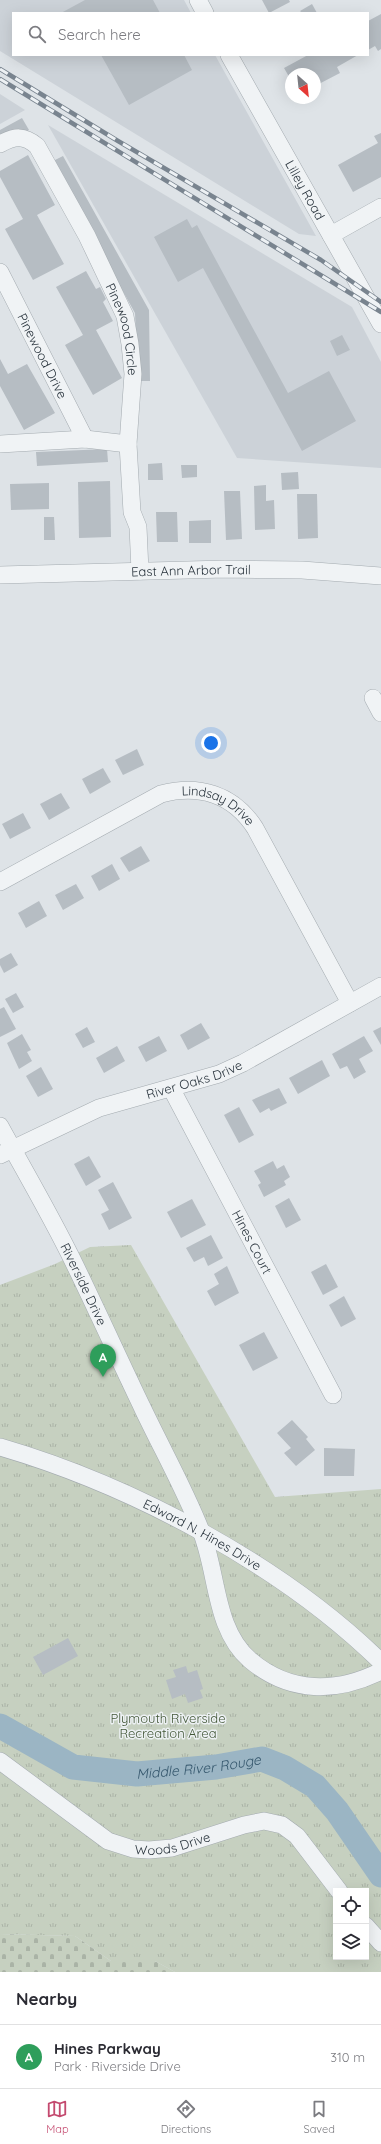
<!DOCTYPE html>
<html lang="en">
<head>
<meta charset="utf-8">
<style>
	:root { --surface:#fff; --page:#f7f7f7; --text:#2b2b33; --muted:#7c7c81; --line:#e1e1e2; --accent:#c44a6f }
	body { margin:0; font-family:Quicksand,sans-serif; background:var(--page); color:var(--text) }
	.controls { position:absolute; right:12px; bottom:12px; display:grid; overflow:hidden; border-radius:0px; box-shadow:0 4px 16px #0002 }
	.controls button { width:36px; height:36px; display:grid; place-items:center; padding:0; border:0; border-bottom:1px solid var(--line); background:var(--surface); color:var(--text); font:20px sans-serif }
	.compass { position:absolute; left:285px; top:68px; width:36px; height:36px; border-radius:50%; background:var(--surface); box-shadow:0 4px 16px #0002; rotate:153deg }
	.you { position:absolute; left:211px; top:743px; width:14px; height:14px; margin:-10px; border:3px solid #fff; border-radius:50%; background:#1a73e8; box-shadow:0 0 0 6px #1a73e833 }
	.badge { display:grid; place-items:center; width:26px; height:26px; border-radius:50%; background:var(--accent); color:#fff; font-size:13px; font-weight:700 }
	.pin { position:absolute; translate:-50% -33px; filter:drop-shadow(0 1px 2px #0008) }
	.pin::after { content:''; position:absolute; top:21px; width:14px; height:12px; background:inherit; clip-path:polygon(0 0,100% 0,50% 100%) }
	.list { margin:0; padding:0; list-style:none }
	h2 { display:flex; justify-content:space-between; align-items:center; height:52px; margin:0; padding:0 16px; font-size:17px }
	h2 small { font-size:13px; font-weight:400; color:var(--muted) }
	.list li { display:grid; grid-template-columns:26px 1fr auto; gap:12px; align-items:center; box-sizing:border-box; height:64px; padding:0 16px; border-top:1px solid var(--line) }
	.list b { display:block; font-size:15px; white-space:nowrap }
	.list p { margin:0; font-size:13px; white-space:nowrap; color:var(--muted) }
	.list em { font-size:13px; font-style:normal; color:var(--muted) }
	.icon { flex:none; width:22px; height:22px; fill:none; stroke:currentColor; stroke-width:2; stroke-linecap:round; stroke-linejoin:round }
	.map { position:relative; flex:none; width:381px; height:1972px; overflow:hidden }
	.search { position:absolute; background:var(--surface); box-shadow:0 4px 16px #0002; left:12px; right:12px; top:12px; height:44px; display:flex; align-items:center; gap:10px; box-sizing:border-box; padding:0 14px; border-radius:0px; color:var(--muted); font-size:15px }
	.sheet { height:116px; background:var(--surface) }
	nav { display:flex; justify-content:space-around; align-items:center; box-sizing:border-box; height:56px; border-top:1px solid var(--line); background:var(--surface); font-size:11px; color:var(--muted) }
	nav a { display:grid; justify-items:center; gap:2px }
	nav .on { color:var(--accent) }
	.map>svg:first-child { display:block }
</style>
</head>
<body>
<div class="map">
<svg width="381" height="1972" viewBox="0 0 381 1972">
	<defs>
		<pattern id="grass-tufts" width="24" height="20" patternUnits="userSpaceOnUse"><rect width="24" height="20" fill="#c6d0c0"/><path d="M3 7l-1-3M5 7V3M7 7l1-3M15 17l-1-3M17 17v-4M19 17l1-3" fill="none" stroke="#aab3a6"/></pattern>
		<pattern id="cemetery-stones" width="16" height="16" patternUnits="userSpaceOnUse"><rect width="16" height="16" fill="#c6d0c0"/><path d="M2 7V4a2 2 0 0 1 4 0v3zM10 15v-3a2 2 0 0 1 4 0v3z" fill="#aab3a6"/></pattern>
	</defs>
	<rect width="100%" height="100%" fill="#dee3e7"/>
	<g fill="#ccd2d8">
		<path d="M0 0H184L191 13H13V55H215L316 236 299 234 0 51Z"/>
		<path d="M0 94 25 110 0 124Z"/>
		<path d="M48 125 352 307 381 362V468L237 458Z"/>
	</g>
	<path fill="url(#grass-tufts)" fill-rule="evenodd" d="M131 1245 275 1497 381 1489V1972H175L155 1961H111L75 1936 0 1934V1285L55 1264 90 1247ZM336 1891H366V1957H336Z"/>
	<path fill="url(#cemetery-stones)" d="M0 1934 75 1936 111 1961H155L175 1972H0Z"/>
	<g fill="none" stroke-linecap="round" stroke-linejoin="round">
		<path stroke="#9bb5c4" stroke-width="25" id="s1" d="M0 1726 73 1767 137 1774 216 1767 262 1759 285 1768 315 1786 337 1811 381 1875"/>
	</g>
	<g fill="#b6bdc3">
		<path d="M85 0H153L160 13H61Z"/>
		<path d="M262 0H289L290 2 269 13Z"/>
		<path d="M312 4 317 13H302L300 11Z"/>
		<path d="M381 14V49L378 51 375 46 368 50V21Z"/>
		<path d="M101 55H184L192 70 129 105Z"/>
		<path d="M308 55H358L337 67 340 73 315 86V74H291V80L284 68Z"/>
		<path d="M22 118 29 130 0 146V130Z"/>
		<path d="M381 133V177L353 192 338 165 378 143 374 136Z"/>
		<path d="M28 155 55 205 37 215 64 264 33 280 5 229 23 219 0 177V171Z"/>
		<path d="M63 156 149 310 150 381H138L135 313 51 162Z"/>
		<path d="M187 219 192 228 197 225 288 393 329 371 356 421 302 451 203 268 178 282 154 237Z"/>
		<path d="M86 271 96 289 100 287 106 299 103 302 113 321 96 330 122 378 93 395 65 345 83 335 56 287Z"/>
		<path d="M342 335 350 350 337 356 330 341Z"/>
		<path d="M0 359 8 374 27 364 55 413 24 430 0 386Z"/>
		<path d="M107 449 108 462 37 466 36 452Z"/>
		<path d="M162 463 163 480H148V464Z"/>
		<path d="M181 465H197V477L182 478Z"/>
		<path d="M298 472 299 489 282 490 281 473Z"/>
		<path d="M110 481 111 537 79 538 78 482Z"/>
		<path d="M49 483V509L11 510 10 484Z"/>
		<path d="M266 485V501L274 500 275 529 255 530 254 486Z"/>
		<path d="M224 491H240L242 539 226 540Z"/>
		<path d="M297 494H317L318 538 298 539Z"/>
		<path d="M156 512H177L178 542H157Z"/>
		<path d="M44 517H54L55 540H44Z"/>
		<path d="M211 520V543H189V521Z"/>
		<path d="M137 749 144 765 123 775 115 760Z"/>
		<path d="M103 768 111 782 90 794 82 779Z"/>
		<path d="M61 793 70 808 49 820 40 804Z"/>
		<path d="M23 813 31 828 10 839 2 824Z"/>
		<path d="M141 846 150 861 129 872 120 858Z"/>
		<path d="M112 864 120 879 99 891 91 876Z"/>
		<path d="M76 884 84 898 63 910 55 895Z"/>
		<path d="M39 901 47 916 26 928 18 913Z"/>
		<path d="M11 953 18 965 4 973 0 965V959Z"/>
		<path d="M16 993 24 1007 13 1013 5 999Z"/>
		<path d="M4 1007 16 1029 0 1037V1009Z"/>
		<path d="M201 1023 210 1038 188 1050 180 1035Z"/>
		<path d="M87 1027 95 1042 83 1048 75 1034Z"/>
		<path d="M381 1027V1045L373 1031Z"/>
		<path d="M22 1034 31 1050 27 1052 32 1061 19 1069 7 1043Z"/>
		<path d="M159 1036 167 1051 146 1062 138 1047Z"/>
		<path d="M364 1036 373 1051 359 1059 366 1072 354 1079 347 1066 340 1069 332 1054Z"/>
		<path d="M117 1046 125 1061 104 1073 96 1058Z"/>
		<path d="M322 1060 330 1076 298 1094 289 1078Z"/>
		<path d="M41 1067 53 1089 38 1097 26 1076Z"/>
		<path d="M279 1088 287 1103 271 1111 269 1108 260 1113 252 1100Z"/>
		<path d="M239 1107 254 1135 239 1143 224 1115Z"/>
		<path d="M89 1156 101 1177 86 1186 74 1164Z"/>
		<path d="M273 1161 277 1169 284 1165 290 1177 284 1181 286 1185 264 1197 258 1185 261 1183 254 1171Z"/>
		<path d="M113 1182 132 1218 109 1230 101 1214 109 1210 98 1190Z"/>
		<path d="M289 1198 301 1220 286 1228 275 1206Z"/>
		<path d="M192 1199 206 1225 181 1238 167 1212Z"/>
		<path d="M211 1235 223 1258 208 1266 204 1257 194 1262 186 1248Z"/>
		<path d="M326 1264 338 1287 323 1295 311 1272Z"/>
		<path d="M227 1266 239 1293 215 1306 207 1291 219 1284 214 1274Z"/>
		<path d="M344 1296 356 1319 341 1327 329 1305Z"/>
		<path d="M264 1332 278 1358 253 1371 239 1345Z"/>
		<path d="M292 1420 308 1437 306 1439 315 1450 296 1466 284 1453 291 1448 277 1433Z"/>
		<path d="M324 1448 355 1449 354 1476H324Z"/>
		<path d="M68 1638 78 1656 43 1675 33 1657Z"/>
		<path d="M186 1666 188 1673 197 1670 203 1689 200 1690 203 1698 188 1703 185 1694 172 1699 166 1680 176 1677 173 1670Z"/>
	</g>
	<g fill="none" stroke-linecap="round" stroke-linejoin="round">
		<g stroke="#a4abb0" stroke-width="18">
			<g id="minor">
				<path d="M198 0 205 13"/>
				<path id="s2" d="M229 55 381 324"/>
				<path id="s3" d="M0 144C15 136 24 135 37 146L87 236 125 316 130 344 133 374 128 444 132 512 138 527 140 571"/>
				<path d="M331 235 381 207"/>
				<path id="s4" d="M0 272 85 439"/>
				<path d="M0 444 85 439 128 444"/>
				<path id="s5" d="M0 575 225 569 302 570 381 576"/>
				<path d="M373 698 381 713"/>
				<path id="s6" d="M0 882 161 794C199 784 233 794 255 828L350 1003"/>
				<path id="s7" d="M171 1088 333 1395"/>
				<path id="s8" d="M0 1126C24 1170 50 1214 72 1259 96 1308 119 1359 143 1409 162 1449 185 1490 201 1531 218 1573 214 1629 250 1660 290 1694 337 1693 381 1671"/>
				<path id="s9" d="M0 1155 99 1108 219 1074 243 1063 381 986"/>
				<path id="s10" d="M0 1447C133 1486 282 1565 381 1662"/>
				<path id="s11" d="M0 1761 108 1841 133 1849 149 1850 172 1848 244 1825 264 1821 282 1825 297 1836 339 1891"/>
				<path d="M366 1926 381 1943"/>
			</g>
		</g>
		<use href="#minor" stroke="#f0f3f5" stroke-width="17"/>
		<g stroke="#79848f" stroke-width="4.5">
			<g id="rail">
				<path d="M0 69 118 141 321 260 381 302"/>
				<path d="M0 79 381 312"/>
			</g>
		</g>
		<use href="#rail" stroke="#edf1f4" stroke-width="3" stroke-dasharray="9" stroke-linecap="butt"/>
	</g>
	<g text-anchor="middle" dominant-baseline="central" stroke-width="3" stroke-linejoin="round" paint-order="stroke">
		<g font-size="13" fill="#28333c" stroke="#edf1f4">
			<text stroke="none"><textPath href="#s2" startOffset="155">Lilley Road</textPath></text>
			<text stroke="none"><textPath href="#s3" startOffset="244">Pinewood Circle</textPath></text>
			<text stroke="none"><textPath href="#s4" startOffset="94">Pinewood Drive</textPath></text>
			<text stroke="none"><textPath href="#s5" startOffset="191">East Ann Arbor Trail</textPath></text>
			<text stroke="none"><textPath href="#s6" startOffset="245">Lindsay Drive</textPath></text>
			<text stroke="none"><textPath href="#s9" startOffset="209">River Oaks Drive</textPath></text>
			<text stroke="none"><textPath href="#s7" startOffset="174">Hines Court</textPath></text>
			<text stroke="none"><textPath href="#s8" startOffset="179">Riverside Drive</textPath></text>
			<text stroke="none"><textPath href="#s10" startOffset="221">Edward N. Hines Drive</textPath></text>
			<text stroke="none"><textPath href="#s11" startOffset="201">Woods Drive</textPath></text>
		</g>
		<g font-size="13" fill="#425737" stroke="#edf1f4">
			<text x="168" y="1718">Plymouth Riverside<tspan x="168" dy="15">Recreation Area</tspan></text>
		</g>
		<g font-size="14" font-style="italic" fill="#35576d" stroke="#edf1f4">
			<text stroke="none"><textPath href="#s1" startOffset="210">Middle River Rouge</textPath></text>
		</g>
	</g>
</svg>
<div class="controls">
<button><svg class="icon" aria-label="locate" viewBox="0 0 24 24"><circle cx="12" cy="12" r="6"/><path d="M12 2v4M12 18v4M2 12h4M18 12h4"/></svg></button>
<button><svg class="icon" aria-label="layers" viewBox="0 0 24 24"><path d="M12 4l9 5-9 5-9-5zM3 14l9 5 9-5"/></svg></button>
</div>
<svg class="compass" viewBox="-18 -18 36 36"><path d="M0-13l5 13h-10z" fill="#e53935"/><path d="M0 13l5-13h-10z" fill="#7c7c81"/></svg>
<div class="you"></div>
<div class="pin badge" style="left:103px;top:1377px;background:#2e9e5b">A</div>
<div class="search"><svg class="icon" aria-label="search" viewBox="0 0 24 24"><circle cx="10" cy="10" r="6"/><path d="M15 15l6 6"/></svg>Search here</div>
</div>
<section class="sheet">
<h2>Nearby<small></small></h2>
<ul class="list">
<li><span class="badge" style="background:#2e9e5b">A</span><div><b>Hines Parkway</b><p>Park · Riverside Drive</p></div><em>310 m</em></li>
</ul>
</section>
<nav>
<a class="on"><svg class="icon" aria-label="map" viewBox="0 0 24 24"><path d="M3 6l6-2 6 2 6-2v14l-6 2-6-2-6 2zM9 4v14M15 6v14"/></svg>Map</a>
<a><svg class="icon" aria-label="directions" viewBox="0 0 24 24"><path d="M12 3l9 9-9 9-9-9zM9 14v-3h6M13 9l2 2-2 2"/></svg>Directions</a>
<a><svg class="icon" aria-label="saved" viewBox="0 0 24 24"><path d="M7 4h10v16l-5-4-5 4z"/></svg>Saved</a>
</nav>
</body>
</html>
